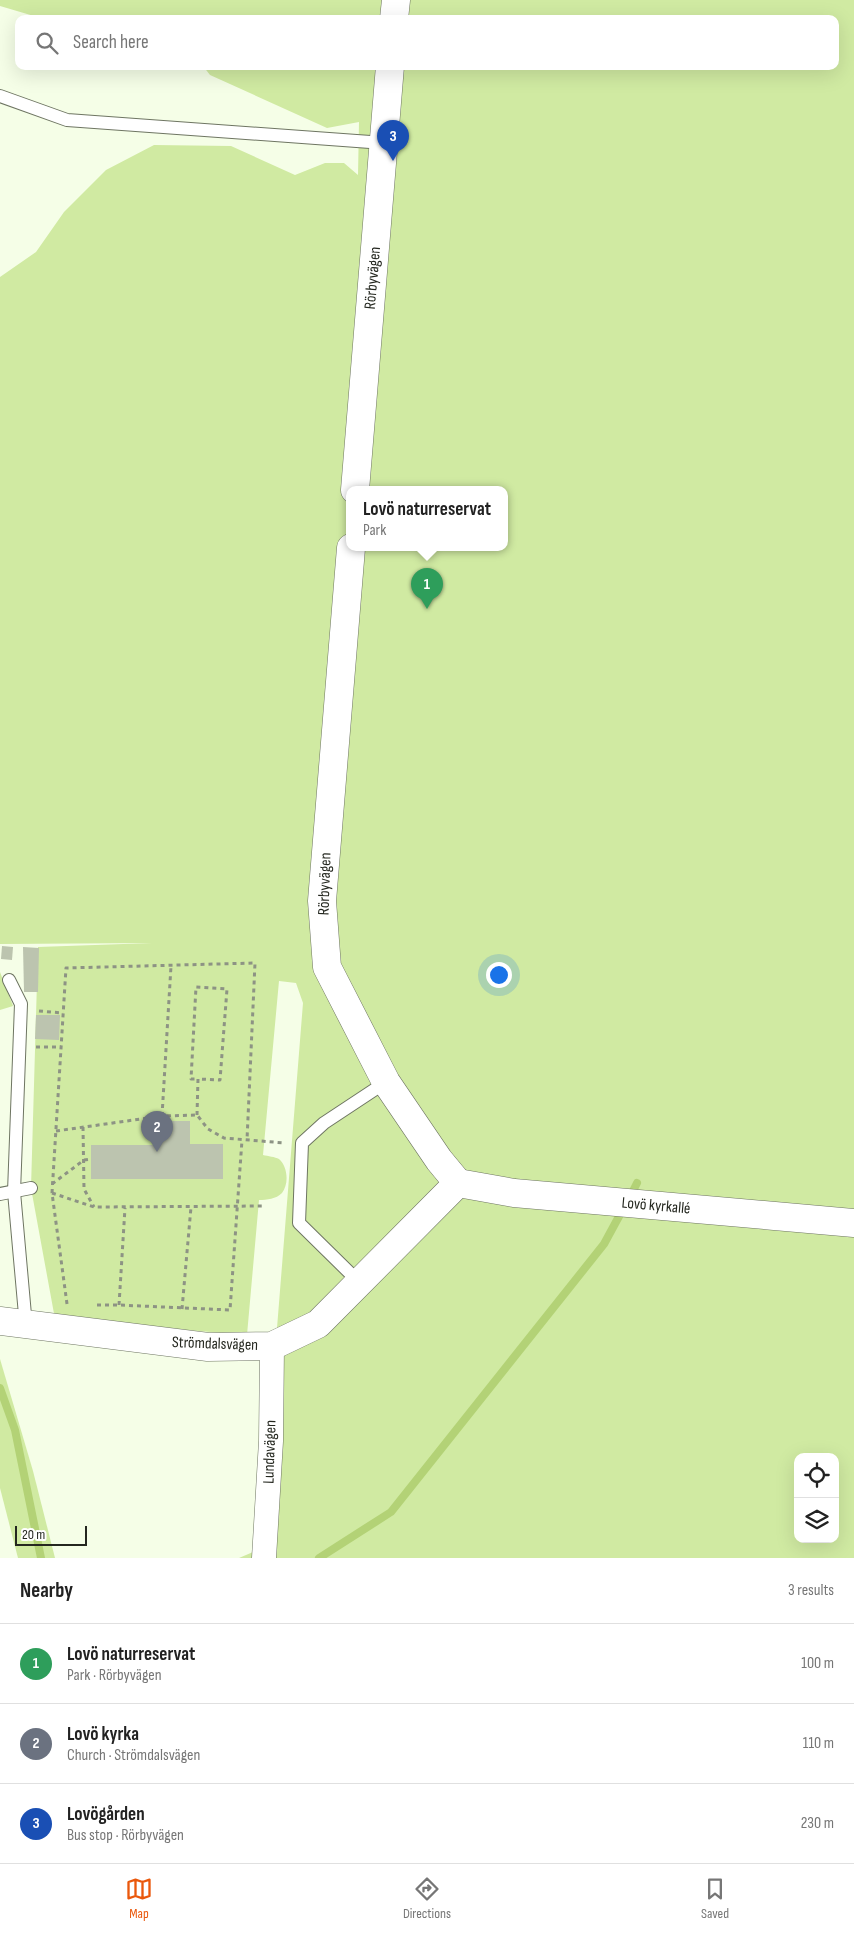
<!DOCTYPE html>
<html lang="en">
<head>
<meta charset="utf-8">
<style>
	:root { --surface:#fff; --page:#f2f2f2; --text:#222; --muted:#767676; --line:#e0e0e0; --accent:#ea580c }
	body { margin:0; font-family:"Sofia Sans Condensed",sans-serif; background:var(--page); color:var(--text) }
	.controls { position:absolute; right:15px; bottom:15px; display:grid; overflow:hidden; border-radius:10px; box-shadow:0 5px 20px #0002 }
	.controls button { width:45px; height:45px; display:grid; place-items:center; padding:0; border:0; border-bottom:1px solid var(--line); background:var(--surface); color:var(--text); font:25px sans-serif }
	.scale { position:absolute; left:15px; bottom:12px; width:72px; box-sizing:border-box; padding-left:5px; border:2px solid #24271f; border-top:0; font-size:14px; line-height:18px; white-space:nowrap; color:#24271f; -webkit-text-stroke:4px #fff; paint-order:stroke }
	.you { position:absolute; left:498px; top:974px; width:18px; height:18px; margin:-12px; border:4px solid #fff; border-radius:50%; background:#1a73e8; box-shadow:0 0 0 8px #1a73e833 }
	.badge { display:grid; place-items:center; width:32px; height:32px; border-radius:50%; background:var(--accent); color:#fff; font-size:16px; font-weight:700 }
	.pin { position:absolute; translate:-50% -41px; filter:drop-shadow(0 1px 2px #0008) }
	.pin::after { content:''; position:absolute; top:26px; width:18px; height:15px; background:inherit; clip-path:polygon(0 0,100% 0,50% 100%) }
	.popup { position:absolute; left:346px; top:486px; width:162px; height:65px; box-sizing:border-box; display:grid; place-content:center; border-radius:10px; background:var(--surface); filter:drop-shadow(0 1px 4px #0005); font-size:16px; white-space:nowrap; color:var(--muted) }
	.popup b { font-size:19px; color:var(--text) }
	.popup::after { content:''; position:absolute; left:50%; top:100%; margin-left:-10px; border:10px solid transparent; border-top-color:var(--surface) }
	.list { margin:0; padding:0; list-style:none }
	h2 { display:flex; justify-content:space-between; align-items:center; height:65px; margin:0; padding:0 20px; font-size:21px }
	h2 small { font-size:16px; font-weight:400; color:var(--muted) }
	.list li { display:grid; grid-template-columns:32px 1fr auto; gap:15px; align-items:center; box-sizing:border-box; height:80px; padding:0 20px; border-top:1px solid var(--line) }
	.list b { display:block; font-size:19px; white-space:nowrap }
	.list p { margin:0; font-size:16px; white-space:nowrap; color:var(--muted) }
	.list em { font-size:16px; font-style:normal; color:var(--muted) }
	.icon { flex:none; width:28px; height:28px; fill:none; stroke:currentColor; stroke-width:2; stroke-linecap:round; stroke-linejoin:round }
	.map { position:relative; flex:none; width:854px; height:1558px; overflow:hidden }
	.search { position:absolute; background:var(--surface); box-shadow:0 5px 20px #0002; left:15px; right:15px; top:15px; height:55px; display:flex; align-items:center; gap:12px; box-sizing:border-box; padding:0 18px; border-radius:10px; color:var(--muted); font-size:19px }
	.sheet { height:305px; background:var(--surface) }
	nav { display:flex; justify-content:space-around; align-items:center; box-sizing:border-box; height:70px; border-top:1px solid var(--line); background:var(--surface); font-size:14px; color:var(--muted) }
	nav a { display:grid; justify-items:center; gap:2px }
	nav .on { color:var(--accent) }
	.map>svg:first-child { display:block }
</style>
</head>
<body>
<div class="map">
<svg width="854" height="1558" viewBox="0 0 854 1558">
	<rect width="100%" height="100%" fill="#f5fee7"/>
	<g fill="#d0eaa2" fill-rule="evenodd">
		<path d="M0 0H854V1558H239L253 1552 277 1328 303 1003 296 983 279 981 263 1155C268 1156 275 1157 279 1159 288 1167 289 1184 282 1193 276 1199 267 1200 259 1200L247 1335 55 1319 31 1188 38 947 152 943 0 944V277L36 252 64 212 106 170 154 145 231 146 295 175 325 163H344L358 175 359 122 327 128 210 75 203 66H835V19H44L0 6ZM350 490H504V548H350ZM798 1457H835V1539H798Z"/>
		<path d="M0 972 13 1006 0 1010Z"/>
		<path d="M0 1359 33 1471 55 1558H18L0 1488Z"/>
	</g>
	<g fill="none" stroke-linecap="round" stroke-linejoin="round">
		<g stroke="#b3d276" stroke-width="8">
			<path d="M629 1199 637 1183"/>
			<path d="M0 1388 15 1430 41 1558"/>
			<path d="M319 1558 391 1512 604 1244 623 1209"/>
		</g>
	</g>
	<g fill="#bcc4af">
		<path d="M2 946 13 947 12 960 1 959Z"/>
		<path d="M23 947 39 948 38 992H24Z"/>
		<path d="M36 1015H60L59 1040 35 1039Z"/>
		<path d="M155 1121H190V1144H223V1179H91V1145H155Z"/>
	</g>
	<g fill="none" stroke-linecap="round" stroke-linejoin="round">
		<g stroke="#6e7562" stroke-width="14">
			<g id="service">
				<path d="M0 96 67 120 384 143"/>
				<path d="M9 980 21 1004 14 1192 26 1326"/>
				<path d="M0 1194 31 1188"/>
				<path d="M360 1283 299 1223 302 1143 324 1123 386 1082"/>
			</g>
		</g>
		<g stroke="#6e7562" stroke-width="25">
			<path id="minor" d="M264 1558 271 1441 272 1346"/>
		</g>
		<g stroke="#6e7562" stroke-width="29">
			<g id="tertiary">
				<path d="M394 19 396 0"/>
				<path d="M355 490 390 66"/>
				<path d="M351 548 322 901 327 967 386 1082 439 1160 458 1183"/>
				<path d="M458 1183 514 1193 854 1223"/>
				<path d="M0 1321 208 1347 272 1346 318 1324 458 1183"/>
			</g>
		</g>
		<g stroke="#8d9384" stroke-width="3" stroke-dasharray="4 4" stroke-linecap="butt">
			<path d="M39 1011 63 1013"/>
			<path d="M36 1047H61"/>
			<path d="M197 1115 198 1079 220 1080 227 989 196 987 191 1079H198"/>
			<path d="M162 1116 171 966"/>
			<path d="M83 1127 84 1189 94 1207"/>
			<path d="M56 1131 162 1116 197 1115 208 1129 224 1138 285 1143"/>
			<path d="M52 1184 84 1160 91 1159"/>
			<path d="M52 1193 94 1207 264 1206"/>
			<path d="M67 1304 52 1193 66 968 255 963 247 1140"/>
			<path d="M97 1305H119L230 1310 242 1140"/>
			<path d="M119 1305 125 1208"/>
			<path d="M182 1309 191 1207"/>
		</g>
		<use href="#service" stroke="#fff" stroke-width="12"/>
		<use href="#minor" stroke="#fff" stroke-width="24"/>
		<use href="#tertiary" stroke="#fff" stroke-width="28"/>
	</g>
	<g text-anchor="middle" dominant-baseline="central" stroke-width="5" stroke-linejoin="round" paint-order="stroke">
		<g font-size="16" fill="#24271f" stroke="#fff">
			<text transform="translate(373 278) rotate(-85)">Rörbyvägen</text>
			<text transform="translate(325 884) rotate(-88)">Rörbyvägen</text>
			<text transform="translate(656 1206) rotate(5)">Lovö kyrkallé</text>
			<text transform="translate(215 1344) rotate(2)">Strömdalsvägen</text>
			<text transform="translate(270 1452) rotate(-88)">Lundavägen</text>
		</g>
	</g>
</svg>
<div class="controls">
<button><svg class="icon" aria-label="locate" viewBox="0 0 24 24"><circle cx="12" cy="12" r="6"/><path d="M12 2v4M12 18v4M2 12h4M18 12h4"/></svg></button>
<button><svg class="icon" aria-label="layers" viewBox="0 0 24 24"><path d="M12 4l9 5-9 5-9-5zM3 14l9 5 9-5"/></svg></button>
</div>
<div class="scale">20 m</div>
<div class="you"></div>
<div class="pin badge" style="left:427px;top:609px;background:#2e9e5b">1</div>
<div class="popup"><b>Lovö naturreservat</b>Park</div>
<div class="pin badge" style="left:157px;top:1152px;background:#6b7280">2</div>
<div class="pin badge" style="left:393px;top:161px;background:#1a4fb4">3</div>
<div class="search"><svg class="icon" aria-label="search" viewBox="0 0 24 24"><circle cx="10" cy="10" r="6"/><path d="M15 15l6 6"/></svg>Search here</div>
</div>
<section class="sheet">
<h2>Nearby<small>3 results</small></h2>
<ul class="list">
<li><span class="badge" style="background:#2e9e5b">1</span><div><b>Lovö naturreservat</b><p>Park · Rörbyvägen</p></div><em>100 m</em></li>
<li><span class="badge" style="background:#6b7280">2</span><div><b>Lovö kyrka</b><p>Church · Strömdalsvägen</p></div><em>110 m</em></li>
<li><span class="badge" style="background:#1a4fb4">3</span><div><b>Lovögården</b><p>Bus stop · Rörbyvägen</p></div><em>230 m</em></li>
</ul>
</section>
<nav>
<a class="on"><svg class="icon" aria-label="map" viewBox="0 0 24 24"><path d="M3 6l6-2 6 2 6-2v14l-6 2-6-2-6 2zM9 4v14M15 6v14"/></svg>Map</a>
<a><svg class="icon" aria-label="directions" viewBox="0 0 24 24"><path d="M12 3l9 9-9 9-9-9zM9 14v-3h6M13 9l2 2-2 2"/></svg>Directions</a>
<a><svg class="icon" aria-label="saved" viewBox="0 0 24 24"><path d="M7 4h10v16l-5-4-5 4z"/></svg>Saved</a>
</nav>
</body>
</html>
